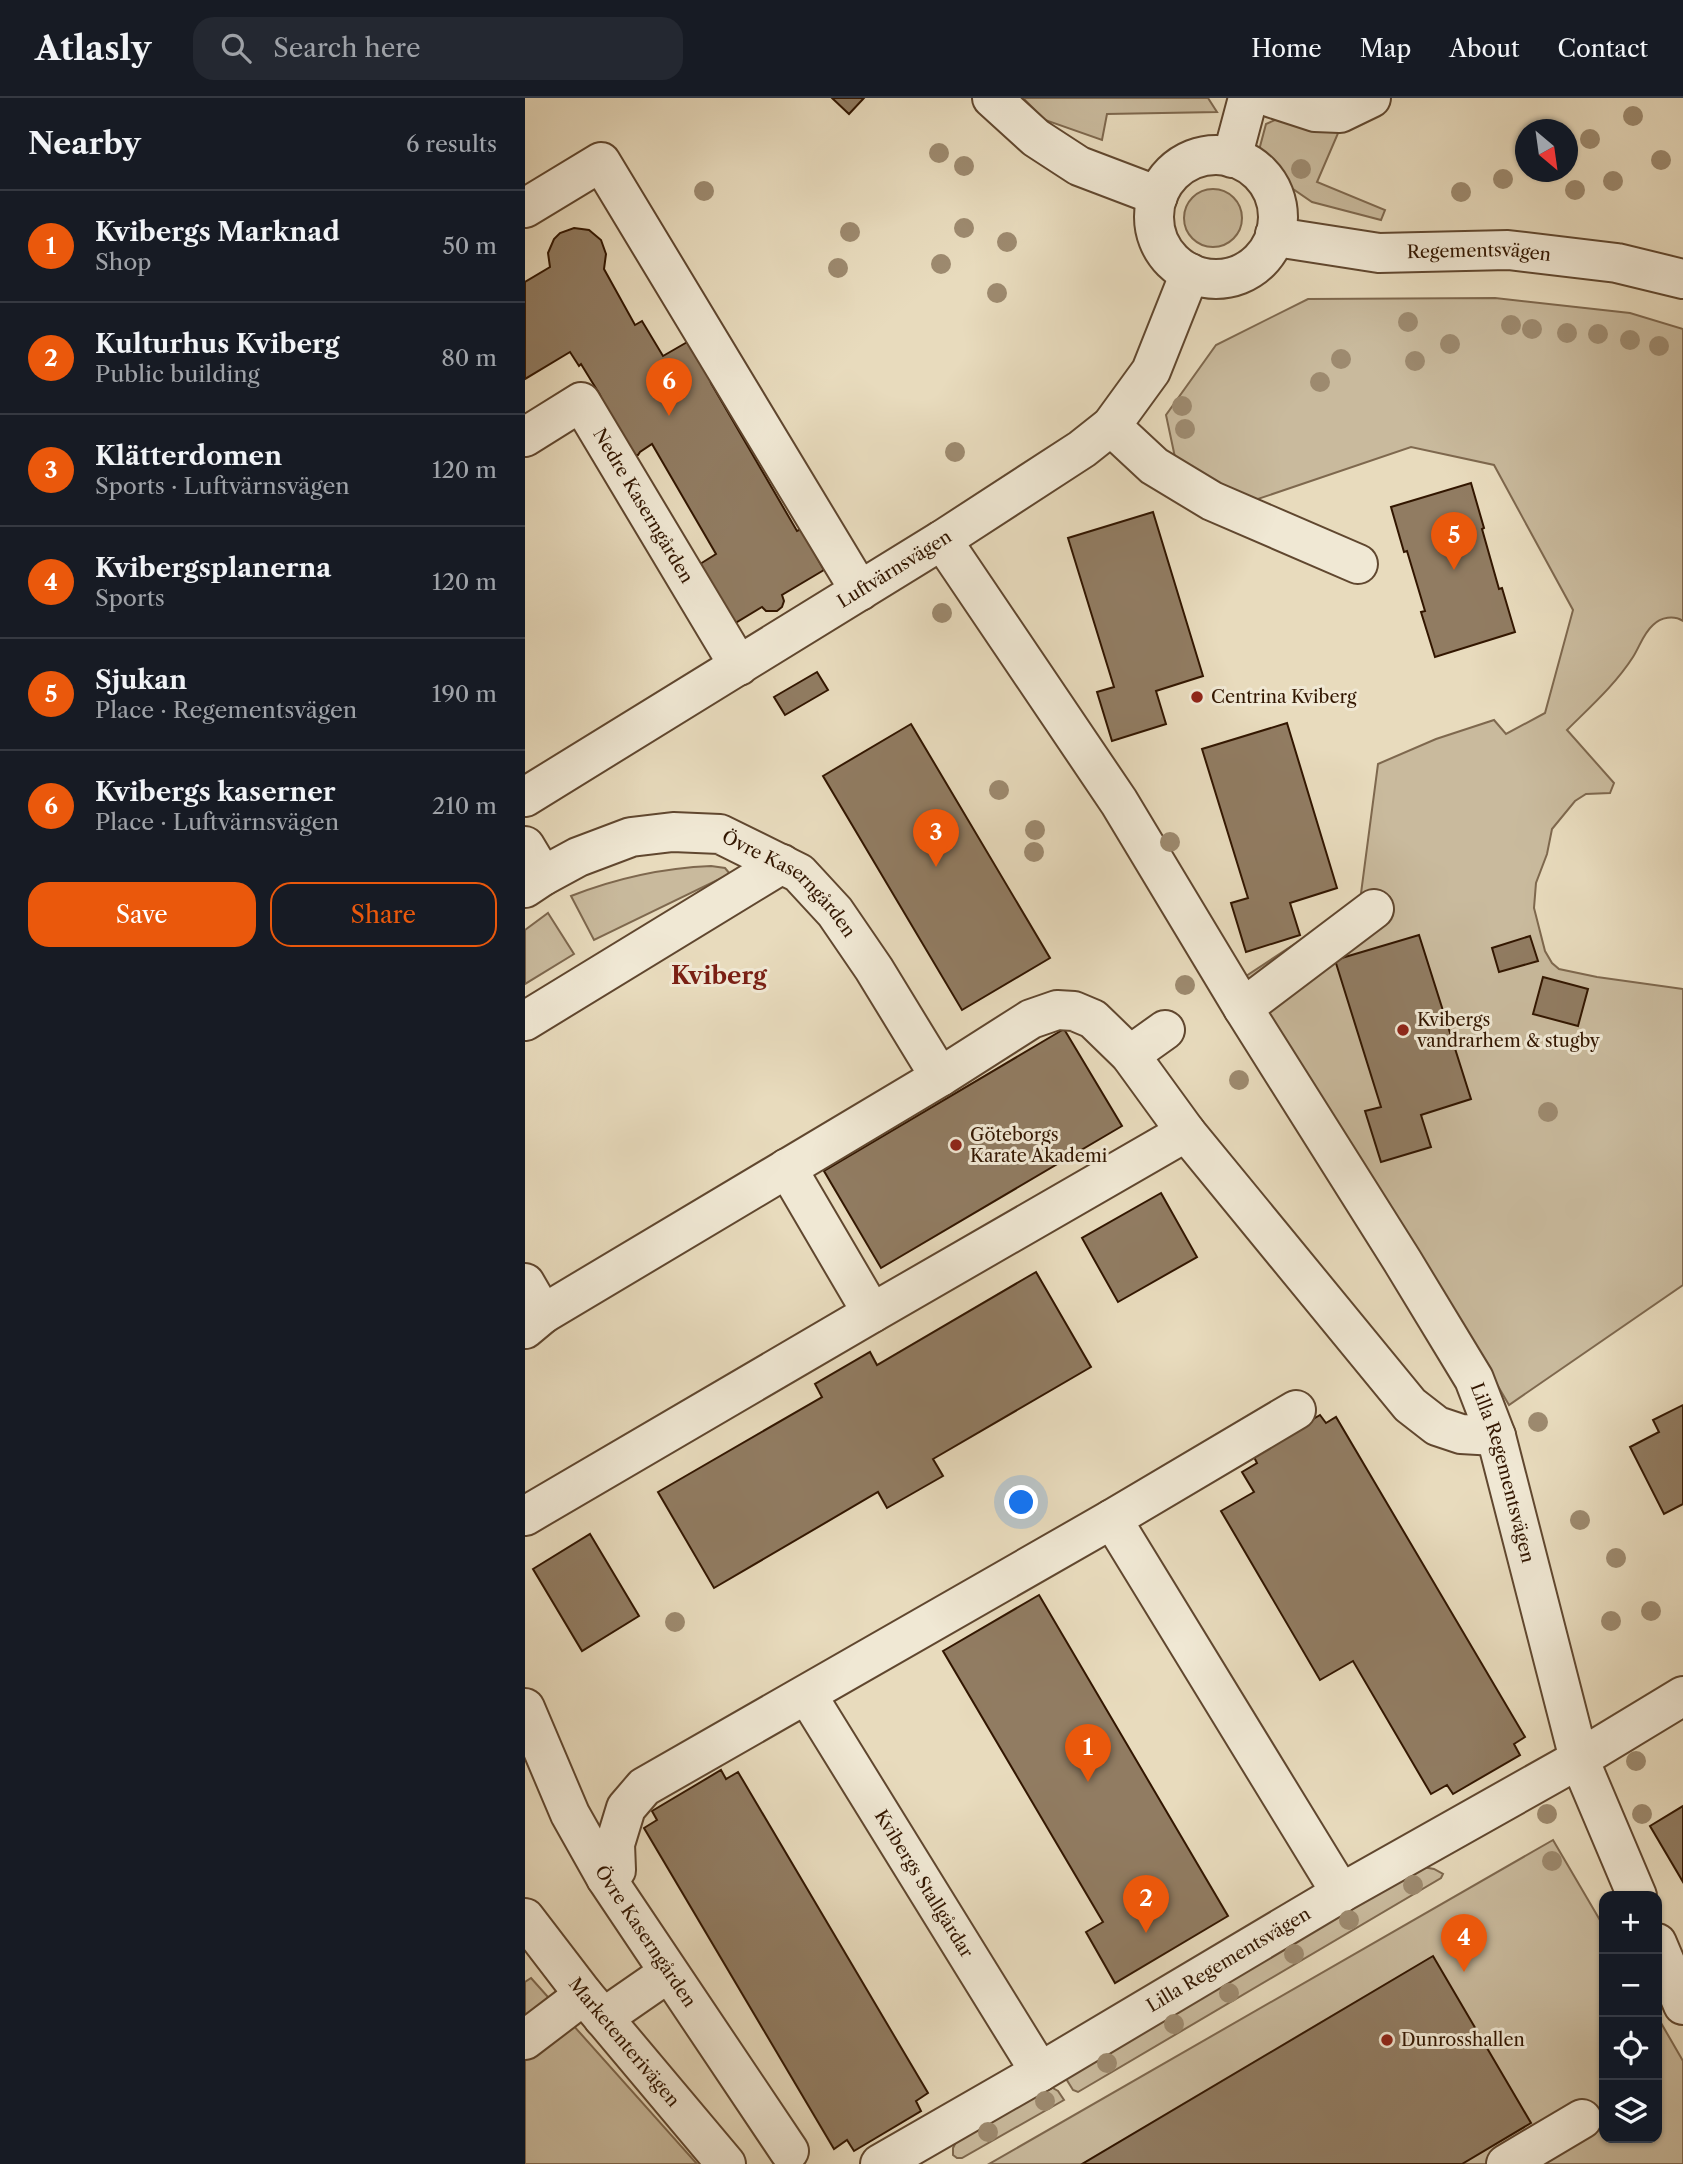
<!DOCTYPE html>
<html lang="en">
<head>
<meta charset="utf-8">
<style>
	:root { --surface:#171b24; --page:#242831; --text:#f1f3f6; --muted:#9ea1a6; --line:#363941; --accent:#ea580c }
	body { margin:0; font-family:"Libre Caslon Text",serif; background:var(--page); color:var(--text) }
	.controls { position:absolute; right:21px; bottom:21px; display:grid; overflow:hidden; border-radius:14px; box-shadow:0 2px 5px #0004 }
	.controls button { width:63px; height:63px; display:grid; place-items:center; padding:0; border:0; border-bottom:2px solid var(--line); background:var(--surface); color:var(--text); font:35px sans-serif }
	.compass { position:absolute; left:990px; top:21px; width:63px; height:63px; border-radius:50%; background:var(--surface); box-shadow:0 2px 5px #0004; rotate:151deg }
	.you { position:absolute; left:497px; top:1405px; width:24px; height:24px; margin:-18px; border:5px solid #fff; border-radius:50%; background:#1a73e8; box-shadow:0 0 0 10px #1a73e833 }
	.badge { display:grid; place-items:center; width:46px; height:46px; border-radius:50%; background:var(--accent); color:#fff; font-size:23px; font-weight:700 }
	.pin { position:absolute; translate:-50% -58px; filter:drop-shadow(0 2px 4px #0008) }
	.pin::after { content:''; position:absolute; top:37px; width:24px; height:21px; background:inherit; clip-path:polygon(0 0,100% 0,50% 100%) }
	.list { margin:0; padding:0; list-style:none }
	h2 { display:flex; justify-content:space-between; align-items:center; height:91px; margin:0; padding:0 28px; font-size:30px }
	h2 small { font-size:23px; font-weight:400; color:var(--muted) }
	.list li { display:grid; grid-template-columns:46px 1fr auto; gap:21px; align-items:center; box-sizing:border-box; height:112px; padding:0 28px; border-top:2px solid var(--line) }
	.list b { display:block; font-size:26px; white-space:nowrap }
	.list p { margin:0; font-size:23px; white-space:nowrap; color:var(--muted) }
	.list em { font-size:23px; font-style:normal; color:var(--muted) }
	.actions { display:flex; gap:14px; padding:21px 28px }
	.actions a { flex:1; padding:16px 0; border:2px solid var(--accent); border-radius:21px; text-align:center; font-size:24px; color:var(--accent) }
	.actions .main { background:var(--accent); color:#fff }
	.icon { flex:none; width:38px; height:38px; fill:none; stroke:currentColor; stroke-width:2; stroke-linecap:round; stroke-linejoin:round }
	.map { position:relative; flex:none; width:1158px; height:2066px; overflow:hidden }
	header { display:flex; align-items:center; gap:42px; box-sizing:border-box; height:98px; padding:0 35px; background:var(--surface); border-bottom:2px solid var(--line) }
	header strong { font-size:33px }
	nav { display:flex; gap:38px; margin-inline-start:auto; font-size:24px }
	.search { width:490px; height:63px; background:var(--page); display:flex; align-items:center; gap:18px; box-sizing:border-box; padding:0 24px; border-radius:21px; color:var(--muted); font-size:26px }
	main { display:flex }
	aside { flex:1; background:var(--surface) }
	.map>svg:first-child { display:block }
</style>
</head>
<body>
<header>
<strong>Atlasly</strong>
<div class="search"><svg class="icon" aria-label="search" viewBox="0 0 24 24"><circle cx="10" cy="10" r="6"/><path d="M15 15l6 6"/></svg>Search here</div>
<nav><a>Home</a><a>Map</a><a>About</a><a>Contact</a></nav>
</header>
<main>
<aside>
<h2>Nearby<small>6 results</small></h2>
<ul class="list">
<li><span class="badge">1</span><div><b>Kvibergs Marknad</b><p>Shop</p></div><em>50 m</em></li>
<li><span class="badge">2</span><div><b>Kulturhus Kviberg</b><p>Public building</p></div><em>80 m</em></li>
<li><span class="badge">3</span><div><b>Klätterdomen</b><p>Sports · Luftvärnsvägen</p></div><em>120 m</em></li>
<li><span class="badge">4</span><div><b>Kvibergsplanerna</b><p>Sports</p></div><em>120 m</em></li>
<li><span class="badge">5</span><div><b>Sjukan</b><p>Place · Regementsvägen</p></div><em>190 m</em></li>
<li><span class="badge">6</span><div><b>Kvibergs kaserner</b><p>Place · Luftvärnsvägen</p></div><em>210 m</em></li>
</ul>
<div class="actions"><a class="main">Save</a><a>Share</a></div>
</aside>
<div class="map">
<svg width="1158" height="2066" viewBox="0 0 1158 2066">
	<rect width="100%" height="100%" fill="#e8dbbd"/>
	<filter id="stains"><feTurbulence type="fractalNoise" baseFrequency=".00286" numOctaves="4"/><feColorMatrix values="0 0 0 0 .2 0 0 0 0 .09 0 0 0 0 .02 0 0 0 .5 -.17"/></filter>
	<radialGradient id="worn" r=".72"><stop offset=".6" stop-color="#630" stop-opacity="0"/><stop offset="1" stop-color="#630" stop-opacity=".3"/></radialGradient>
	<g fill="#c9ba9d" stroke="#7e684e" stroke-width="2">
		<path d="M498 0H683L692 14 582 16 577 42 520 22Z"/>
		<path d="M759 18 814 33 792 84 860 112 856 122 787 104 755 82 733 56 741 26Z"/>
		<circle cx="688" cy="120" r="29"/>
		<path d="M970 200 1105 215 1158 231V523C1149 517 1136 519 1128 527 1118 536 1115 548 1108 559 1090 587 1065 609 1042 632L1089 685 1085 695 1061 696 1050 703 1027 731 1022 756 1011 785 1009 810 1020 853 1027 865 1034 871 1072 879 1158 891V1187L984 1307 949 1247 712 884 835 803 853 666 911 641 969 622 981 636 1020 615 1048 512 969 367 886 349 724 404 651 364 641 317 691 247 783 201Z"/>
		<path d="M186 768 200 770 205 776 69 842 46 798C92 780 137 770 186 768Z"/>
		<path d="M23 815 49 856 0 886V832Z"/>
		<path d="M1028 1742 1079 1829V2040H1132V1918L1158 1963V2066H464Z"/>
		<path d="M898 1769 909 1771 918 1776 916 1780 553 1994 548 1992 540 1979Z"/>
		<path d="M6 1880 172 2066H0V1884Z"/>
		<path d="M526 1989 533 1993 539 2002 437 2060H432L428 2057V2050L431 2044Z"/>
	</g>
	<g fill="#917c62" stroke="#321600" stroke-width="2">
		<path d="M307 0H339L324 16Z"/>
		<path d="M49 130 64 132 76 142 81 156 79 171 110 227 117 223 138 258 164 243 189 284 186 285 272 433 276 431 299 472 257 497 259 503 257 509 252 513H241L237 509 207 527 175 466 191 456 127 346 115 354 113 357H109L72 298 75 297 56 266 54 268 45 254 0 281V184L25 169 23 155 29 141 35 135Z"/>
		<path d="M946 385 959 430 957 431 974 491 977 490 990 534 910 559 896 514 900 513 882 453 879 454 866 409Z"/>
		<path d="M628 414 678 578 631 593 641 626 587 643 572 594 589 589 543 440Z"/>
		<path d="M292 574 303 592 260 617 249 599Z"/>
		<path d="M762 625 812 790 765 805 775 837 721 854 706 805 723 800 677 651Z"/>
		<path d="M386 626 525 860 437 912 298 678Z"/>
		<path d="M894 837 946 1001 896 1017 906 1049 856 1064 840 1013 856 1009 810 862Z"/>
		<path d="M1005 838 1013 863 974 874 967 850Z"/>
		<path d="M1018 879 1063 891 1053 928 1008 916Z"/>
		<path d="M539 931 597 1028 356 1170 299 1073Z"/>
		<path d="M636 1095 672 1159 593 1204 557 1140Z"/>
		<path d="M511 1174 566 1269 408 1361 418 1378 362 1410 353 1394 189 1490 133 1394 297 1299 290 1286 345 1254 352 1267Z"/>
		<path d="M1158 1307V1406L1139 1416 1105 1349 1134 1334 1128 1322Z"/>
		<path d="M795 1317 801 1325 811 1319 1000 1639 989 1646 995 1657 928 1696 922 1687 906 1696 828 1563 795 1582 696 1413 729 1394 717 1374 732 1365 728 1357Z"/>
		<path d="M65 1436 114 1518 57 1553 8 1471Z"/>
		<path d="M514 1497 703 1818 590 1885 561 1834 578 1824 418 1553Z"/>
		<path d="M196 1672 201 1681 213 1674 403 1995 391 2003 396 2013 329 2053 322 2042 309 2051 119 1730 132 1722 127 1713Z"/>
		<path d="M1158 1708V1784L1125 1728Z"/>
		<path d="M908 1858 1006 2025 937 2066H557Z"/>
	</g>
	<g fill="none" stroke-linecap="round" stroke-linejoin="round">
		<g stroke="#60472f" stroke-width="42">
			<g id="minor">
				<path d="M467 0 511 40 554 68 633 98"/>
				<path d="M747 0 790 14 815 15 846 0"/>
				<circle cx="691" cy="119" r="62"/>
				<path d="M707 60 723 0"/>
				<path d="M0 110 76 64 335 493"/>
				<path id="s1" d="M750 136 764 141 854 155 983 152 1092 165 1158 181"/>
				<path d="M586 328 629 368 687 403 833 466"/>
				<path id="s2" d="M0 339 56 304 214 568"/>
				<path id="s3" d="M417 442 594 704 718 910 878 1164 949 1281 971 1338 1054 1661 1112 1798"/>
				<path id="s4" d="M0 699 417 442 557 351 586 328 626 273 665 175"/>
				<path d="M0 748 18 778"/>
				<path id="s5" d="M0 790 18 778 53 759 106 739 148 734 195 736 274 775 310 814 349 871 415 979"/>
				<path d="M718 910 849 811"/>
				<path d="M0 923 257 766"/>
				<path d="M605 957 640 932"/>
				<path d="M262 1070 347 1215"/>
				<path d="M0 1185 18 1216 0 1231"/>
				<path d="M18 1216 415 979 506 921 532 912 549 913 568 921 605 957 661 1034 885 1307 912 1328 936 1336 971 1338"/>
				<path d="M0 1418 347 1215 661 1034"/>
				<path d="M587 1421 816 1795"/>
				<path id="s6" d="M282 1597 515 1974"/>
				<path id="s7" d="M0 1610 45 1716 81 1780 264 2053"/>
				<path d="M81 1780 91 1772 90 1746 101 1710 119 1689 587 1421 771 1312"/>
				<path id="s8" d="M0 1820 59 1897 201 2066"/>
				<path d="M1132 1845 1158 1907"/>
				<path d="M78 1920 143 1875"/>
				<path d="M0 1942 59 1897"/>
				<path id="s9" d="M355 2066 515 1974 816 1795 1054 1661 1158 1598"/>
				<path d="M981 2066 1057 2021"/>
			</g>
		</g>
		<use href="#minor" stroke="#f0e8d4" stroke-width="38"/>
	</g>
	<g fill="#9d8a6f">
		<circle cx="1108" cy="18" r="10"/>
		<circle cx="1065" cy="41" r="10"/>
		<circle cx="414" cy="55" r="10"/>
		<circle cx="1136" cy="62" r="10"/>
		<circle cx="439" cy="68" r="10"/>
		<circle cx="776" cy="71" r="10"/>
		<circle cx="978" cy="81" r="10"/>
		<circle cx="1088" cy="83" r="10"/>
		<circle cx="1050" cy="92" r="10"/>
		<circle cx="179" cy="93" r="10"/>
		<circle cx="936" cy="94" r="10"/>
		<circle cx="439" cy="130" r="10"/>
		<circle cx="325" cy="134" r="10"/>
		<circle cx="482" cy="144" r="10"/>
		<circle cx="416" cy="166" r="10"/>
		<circle cx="313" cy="170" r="10"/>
		<circle cx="472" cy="195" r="10"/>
		<circle cx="883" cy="224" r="10"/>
		<circle cx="986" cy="227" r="10"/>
		<circle cx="1007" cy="231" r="10"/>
		<circle cx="1042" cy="235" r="10"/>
		<circle cx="1073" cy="236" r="10"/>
		<circle cx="1105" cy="242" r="10"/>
		<circle cx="925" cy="246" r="10"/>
		<circle cx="1134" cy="248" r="10"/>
		<circle cx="816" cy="261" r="10"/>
		<circle cx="890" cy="263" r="10"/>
		<circle cx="795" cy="284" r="10"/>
		<circle cx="657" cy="308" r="10"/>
		<circle cx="660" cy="331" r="10"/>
		<circle cx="430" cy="354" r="10"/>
		<circle cx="417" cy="515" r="10"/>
		<circle cx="474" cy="692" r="10"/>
		<circle cx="510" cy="732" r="10"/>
		<circle cx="645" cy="744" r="10"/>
		<circle cx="509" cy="754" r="10"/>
		<circle cx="660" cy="887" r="10"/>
		<circle cx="714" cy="982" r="10"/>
		<circle cx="1023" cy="1014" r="10"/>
		<circle cx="1013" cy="1324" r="10"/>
		<circle cx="1055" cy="1422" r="10"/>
		<circle cx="1091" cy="1460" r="10"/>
		<circle cx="1126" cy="1513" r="10"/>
		<circle cx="1086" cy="1523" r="10"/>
		<circle cx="150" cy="1524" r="10"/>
		<circle cx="1111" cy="1663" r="10"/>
		<circle cx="1022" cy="1716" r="10"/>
		<circle cx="1117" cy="1716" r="10"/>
		<circle cx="1027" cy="1763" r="10"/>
		<circle cx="888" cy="1787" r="10"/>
		<circle cx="824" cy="1822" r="10"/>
		<circle cx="769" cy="1856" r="10"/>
		<circle cx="704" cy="1895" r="10"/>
		<circle cx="649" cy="1926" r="10"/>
		<circle cx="582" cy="1965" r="10"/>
		<circle cx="520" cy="2003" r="10"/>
		<circle cx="463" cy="2034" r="10"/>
	</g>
	<g fill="#8f2418" stroke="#f0e8d4" stroke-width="2.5">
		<circle cx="672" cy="599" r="7"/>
		<circle cx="878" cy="932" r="7"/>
		<circle cx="431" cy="1047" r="7"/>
		<circle cx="862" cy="1942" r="7"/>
	</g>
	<g text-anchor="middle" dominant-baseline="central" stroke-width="6" stroke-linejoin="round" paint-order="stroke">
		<g font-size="18" fill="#321600" stroke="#f0e8d4">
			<text stroke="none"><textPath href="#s1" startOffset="206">Regementsvägen</textPath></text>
			<text stroke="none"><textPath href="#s2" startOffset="187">Nedre Kaserngården</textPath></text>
			<text stroke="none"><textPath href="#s4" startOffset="434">Luftvärnsvägen</textPath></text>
			<text stroke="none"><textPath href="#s5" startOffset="294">Övre Kaserngården</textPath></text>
			<text stroke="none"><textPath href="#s3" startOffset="1092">Lilla Regementsvägen</textPath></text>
			<text stroke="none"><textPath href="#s6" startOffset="222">Kvibergs Stallgårdar</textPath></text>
			<text stroke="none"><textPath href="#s7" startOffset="259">Övre Kaserngården</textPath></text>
			<text stroke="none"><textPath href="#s9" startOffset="404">Lilla Regementsvägen</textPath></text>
			<text stroke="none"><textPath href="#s8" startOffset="159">Marketenterivägen</textPath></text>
		</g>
		<g font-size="18" fill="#321600" stroke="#f0e8d4" text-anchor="start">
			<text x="686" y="599">Centrina Kviberg</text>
			<text x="892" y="922">Kvibergs<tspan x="892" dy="21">vandrarhem &amp; stugby</tspan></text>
			<text x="445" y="1037">Göteborgs<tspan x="445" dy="21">Karate Akademi</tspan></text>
			<text x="876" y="1942">Dunrosshallen</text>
		</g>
		<g font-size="24" font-weight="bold" fill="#7a1f14" stroke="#f0e8d4">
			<text x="194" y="877">Kviberg</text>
		</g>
	</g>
	<rect width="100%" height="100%" filter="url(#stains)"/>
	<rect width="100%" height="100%" fill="url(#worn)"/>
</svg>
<div class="controls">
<button>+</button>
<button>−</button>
<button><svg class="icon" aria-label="locate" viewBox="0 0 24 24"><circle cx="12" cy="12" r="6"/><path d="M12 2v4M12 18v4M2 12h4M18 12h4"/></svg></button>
<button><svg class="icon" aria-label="layers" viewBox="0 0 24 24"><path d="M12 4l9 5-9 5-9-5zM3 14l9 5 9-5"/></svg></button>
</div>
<svg class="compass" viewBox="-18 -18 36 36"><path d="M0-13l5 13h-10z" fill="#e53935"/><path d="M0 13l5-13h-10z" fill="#9ea1a6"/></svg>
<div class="you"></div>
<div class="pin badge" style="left:563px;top:1684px">1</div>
<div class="pin badge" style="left:621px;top:1835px">2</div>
<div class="pin badge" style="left:411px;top:769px">3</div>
<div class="pin badge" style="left:939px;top:1874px">4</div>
<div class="pin badge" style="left:929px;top:472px">5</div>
<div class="pin badge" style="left:144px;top:318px">6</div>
</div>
</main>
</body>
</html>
